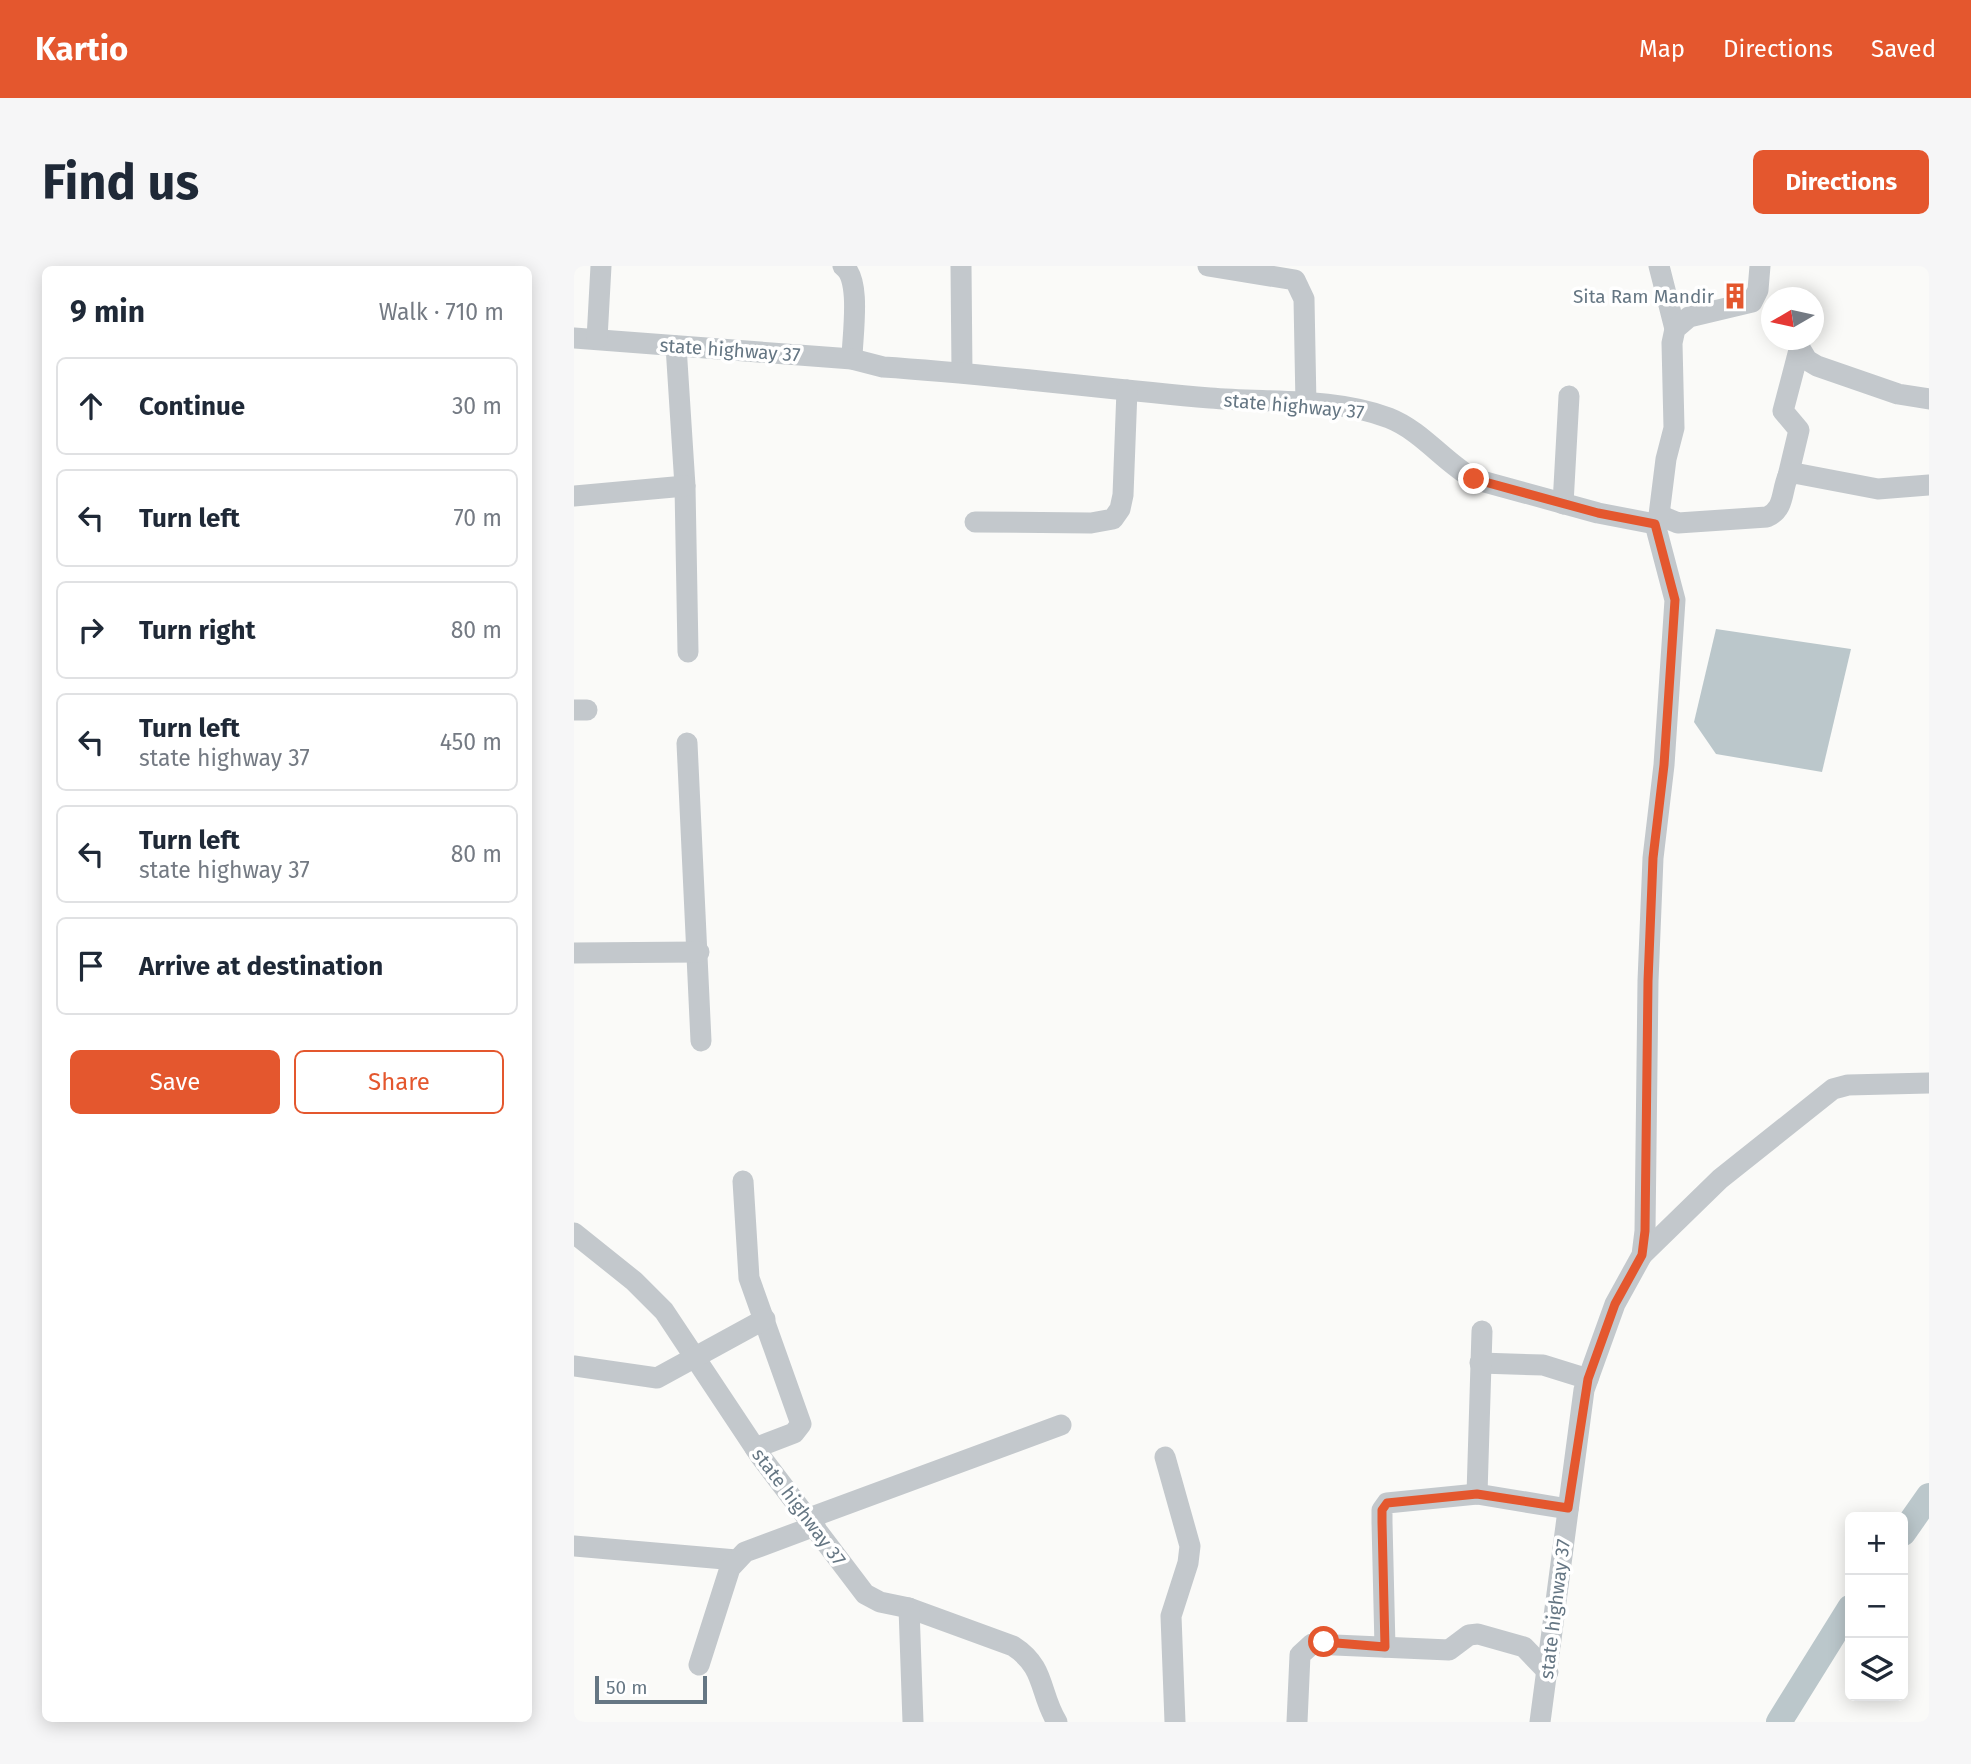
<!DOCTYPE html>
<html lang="en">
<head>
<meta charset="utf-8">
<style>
	:root { --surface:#fff; --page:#f6f6f7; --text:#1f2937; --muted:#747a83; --line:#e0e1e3; --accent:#e4572e }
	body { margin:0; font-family:"Fira Sans",sans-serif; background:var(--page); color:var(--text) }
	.controls { position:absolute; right:21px; bottom:21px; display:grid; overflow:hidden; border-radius:10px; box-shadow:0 4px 18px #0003 }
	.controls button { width:63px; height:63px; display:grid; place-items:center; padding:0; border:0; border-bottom:2px solid var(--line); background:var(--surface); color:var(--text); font:35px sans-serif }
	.compass { position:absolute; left:1187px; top:21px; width:63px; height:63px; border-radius:50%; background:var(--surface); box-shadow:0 4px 18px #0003; rotate:261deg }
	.scale { position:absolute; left:21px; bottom:18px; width:112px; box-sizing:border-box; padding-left:7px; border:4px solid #657683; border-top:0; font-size:19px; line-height:24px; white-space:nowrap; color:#657683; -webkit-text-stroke:5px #fff; paint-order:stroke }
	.stop { position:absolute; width:21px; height:21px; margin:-16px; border:5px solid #e4572e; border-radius:50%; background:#fff }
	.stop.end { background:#e4572e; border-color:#fff; box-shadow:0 2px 7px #0008 }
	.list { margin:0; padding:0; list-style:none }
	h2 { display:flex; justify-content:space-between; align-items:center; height:91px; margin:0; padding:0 28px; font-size:30px }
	h2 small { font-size:23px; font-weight:400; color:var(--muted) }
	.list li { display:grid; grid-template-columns:46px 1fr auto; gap:21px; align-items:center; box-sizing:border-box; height:98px; margin:0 14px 14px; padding:0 14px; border:2px solid var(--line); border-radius:10px }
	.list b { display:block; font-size:26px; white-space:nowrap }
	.list p { margin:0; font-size:23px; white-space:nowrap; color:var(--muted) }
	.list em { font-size:23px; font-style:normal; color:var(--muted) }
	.actions { display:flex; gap:14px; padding:21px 28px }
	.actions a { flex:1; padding:16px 0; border:2px solid var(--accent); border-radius:10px; text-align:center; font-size:24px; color:var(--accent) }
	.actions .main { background:var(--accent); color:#fff }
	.icon { flex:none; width:38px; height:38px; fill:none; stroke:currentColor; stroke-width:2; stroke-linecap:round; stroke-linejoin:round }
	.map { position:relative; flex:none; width:1355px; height:1456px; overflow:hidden; border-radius:10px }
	header { display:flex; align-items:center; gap:42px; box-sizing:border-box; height:98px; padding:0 35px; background:var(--accent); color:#fff }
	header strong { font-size:33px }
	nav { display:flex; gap:38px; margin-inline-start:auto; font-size:24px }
	.intro { display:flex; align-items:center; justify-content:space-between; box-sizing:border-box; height:168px; padding:0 42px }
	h1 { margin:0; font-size:49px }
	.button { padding:18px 32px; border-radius:10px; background:var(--accent); color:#fff; font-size:24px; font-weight:700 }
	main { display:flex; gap:42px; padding:0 42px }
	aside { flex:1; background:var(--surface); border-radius:10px; box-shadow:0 4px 18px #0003 }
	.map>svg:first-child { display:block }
</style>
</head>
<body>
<header>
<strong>Kartio</strong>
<nav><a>Map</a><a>Directions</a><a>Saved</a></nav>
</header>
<div class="intro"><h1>Find us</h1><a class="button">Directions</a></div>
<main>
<aside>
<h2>9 min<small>Walk · 710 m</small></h2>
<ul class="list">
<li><svg class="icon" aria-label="ahead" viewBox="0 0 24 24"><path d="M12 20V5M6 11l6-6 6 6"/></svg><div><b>Continue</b></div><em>30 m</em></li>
<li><svg class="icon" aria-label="left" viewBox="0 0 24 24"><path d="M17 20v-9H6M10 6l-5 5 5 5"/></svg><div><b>Turn left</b></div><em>70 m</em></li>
<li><svg class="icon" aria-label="right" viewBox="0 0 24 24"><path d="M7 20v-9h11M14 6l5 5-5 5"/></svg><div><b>Turn right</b></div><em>80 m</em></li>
<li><svg class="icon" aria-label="left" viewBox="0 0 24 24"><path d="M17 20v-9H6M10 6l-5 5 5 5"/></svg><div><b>Turn left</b><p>state highway 37</p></div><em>450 m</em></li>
<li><svg class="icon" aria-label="left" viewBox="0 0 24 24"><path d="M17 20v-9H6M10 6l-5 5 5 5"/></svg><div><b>Turn left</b><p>state highway 37</p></div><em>80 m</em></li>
<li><svg class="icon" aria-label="arrive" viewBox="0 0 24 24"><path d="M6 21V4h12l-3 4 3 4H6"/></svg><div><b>Arrive at destination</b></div></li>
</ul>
<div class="actions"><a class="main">Save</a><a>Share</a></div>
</aside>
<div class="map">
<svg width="1355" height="1456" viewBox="0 0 1355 1456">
	<rect width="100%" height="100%" fill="#fafaf8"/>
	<path fill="#bbc7cb" d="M1142 363 1277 383 1248 506 1142 488 1120 456Z"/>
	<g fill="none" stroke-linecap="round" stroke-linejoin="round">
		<g stroke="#bbc7cb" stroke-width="26">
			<path d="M1329 1267 1355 1230"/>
			<path d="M1205 1456 1276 1342"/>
		</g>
		<g stroke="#c3c8cc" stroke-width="21">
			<path d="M269 0C288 13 278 71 278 93"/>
			<path d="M387 0 388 106"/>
			<path d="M634 0 721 14 730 33 732 139"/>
			<path d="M1085 0 1101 63"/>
			<path d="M0 72 278 93 309 101C419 108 527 123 636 132 694 137 760 131 815 152 848 165 870 196 900 213L1024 247 1081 258 1101 334 1090 499 1079 592 1074 715 1071 965 1068 989 1041 1038 1010 1124 966 1456"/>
			<path d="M23 73 27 0"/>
			<path d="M1221 74 1233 94 1243 100 1324 128 1355 133"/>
			<path d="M102 80 111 220 114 386"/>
			<path d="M1214 210 1225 164 1209 145 1225 84"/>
			<path d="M0 230 111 220"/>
			<path d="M989 238 995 130"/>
			<path d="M1085 249 1104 257 1193 251C1211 243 1207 226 1214 210L1220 207 1304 223 1355 219"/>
			<path d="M401 256 517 257 539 253 546 243 549 229 553 124"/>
			<path d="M1081 258 1085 249 1092 193 1100 162 1098 77 1101 63 1115 51 1178 36 1184 24 1186 0"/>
			<path d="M0 444H13"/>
			<path d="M113 477 127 775"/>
			<path d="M0 687 125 686"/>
			<path d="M169 915 175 1012 227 1158 220 1167 181 1182"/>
			<path d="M0 967 60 1015 90 1045 187 1191 291 1328 306 1336 335 1342 439 1380C472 1401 465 1427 483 1456"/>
			<path d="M1068 989 1146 913 1259 823 1274 819 1355 817"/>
			<path d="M906 1097 969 1099 1014 1113"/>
			<path d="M0 1100 83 1112 191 1053"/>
			<path d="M591 1191 616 1280 614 1297 597 1350 601 1456"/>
			<path d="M903 1228 908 1065"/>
			<path d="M235 1252 487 1159"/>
			<path d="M0 1280 162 1294"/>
			<path d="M335 1342 339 1456"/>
			<path d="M811 1381 808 1256V1244L813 1237 903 1228 994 1243"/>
			<path d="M125 1399 156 1302 171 1286 241 1260"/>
			<path d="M723 1456 726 1389 738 1378 875 1384 895 1369 904 1368 950 1381 974 1406"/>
		</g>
	</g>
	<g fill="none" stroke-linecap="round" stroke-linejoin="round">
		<path stroke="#e4572e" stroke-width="9" d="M750 1376 811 1381 808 1256V1244L813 1237 903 1228 994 1242 1014 1113 1041 1038 1068 989 1071 965 1074 715 1079 592 1090 499 1101 334 1081 258 1024 247 900 213"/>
	</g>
	<defs>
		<g id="building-bare" transform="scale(2.1)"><path d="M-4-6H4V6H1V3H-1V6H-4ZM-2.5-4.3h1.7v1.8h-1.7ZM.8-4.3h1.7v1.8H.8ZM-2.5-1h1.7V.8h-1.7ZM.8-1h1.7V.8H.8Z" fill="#e4572e" stroke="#fff" stroke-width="2.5" paint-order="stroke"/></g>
	</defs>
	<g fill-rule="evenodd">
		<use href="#building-bare" x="1161" y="30"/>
	</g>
	<g text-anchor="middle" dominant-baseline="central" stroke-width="7" stroke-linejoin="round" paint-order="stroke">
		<g font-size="19" fill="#657683" stroke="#fff" text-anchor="end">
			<text x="1140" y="30">Sita Ram Mandir</text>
		</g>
		<g font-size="19" fill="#657683" stroke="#fff">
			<text transform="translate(156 84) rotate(4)">state highway 37</text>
			<text transform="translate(720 140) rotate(5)">state highway 37</text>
			<text transform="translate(225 1241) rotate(53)">state highway 37</text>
			<text transform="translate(981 1343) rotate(-83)">state highway 37</text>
		</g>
	</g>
</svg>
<div class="controls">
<button>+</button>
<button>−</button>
<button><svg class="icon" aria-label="layers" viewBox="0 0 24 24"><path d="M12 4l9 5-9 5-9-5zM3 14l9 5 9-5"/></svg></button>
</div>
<svg class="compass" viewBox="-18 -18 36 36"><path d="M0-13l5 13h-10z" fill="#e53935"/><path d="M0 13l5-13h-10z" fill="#747a83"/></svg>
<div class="scale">50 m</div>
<div class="stop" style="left:750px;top:1376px"></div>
<div class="stop end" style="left:900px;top:213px"></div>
</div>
</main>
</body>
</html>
